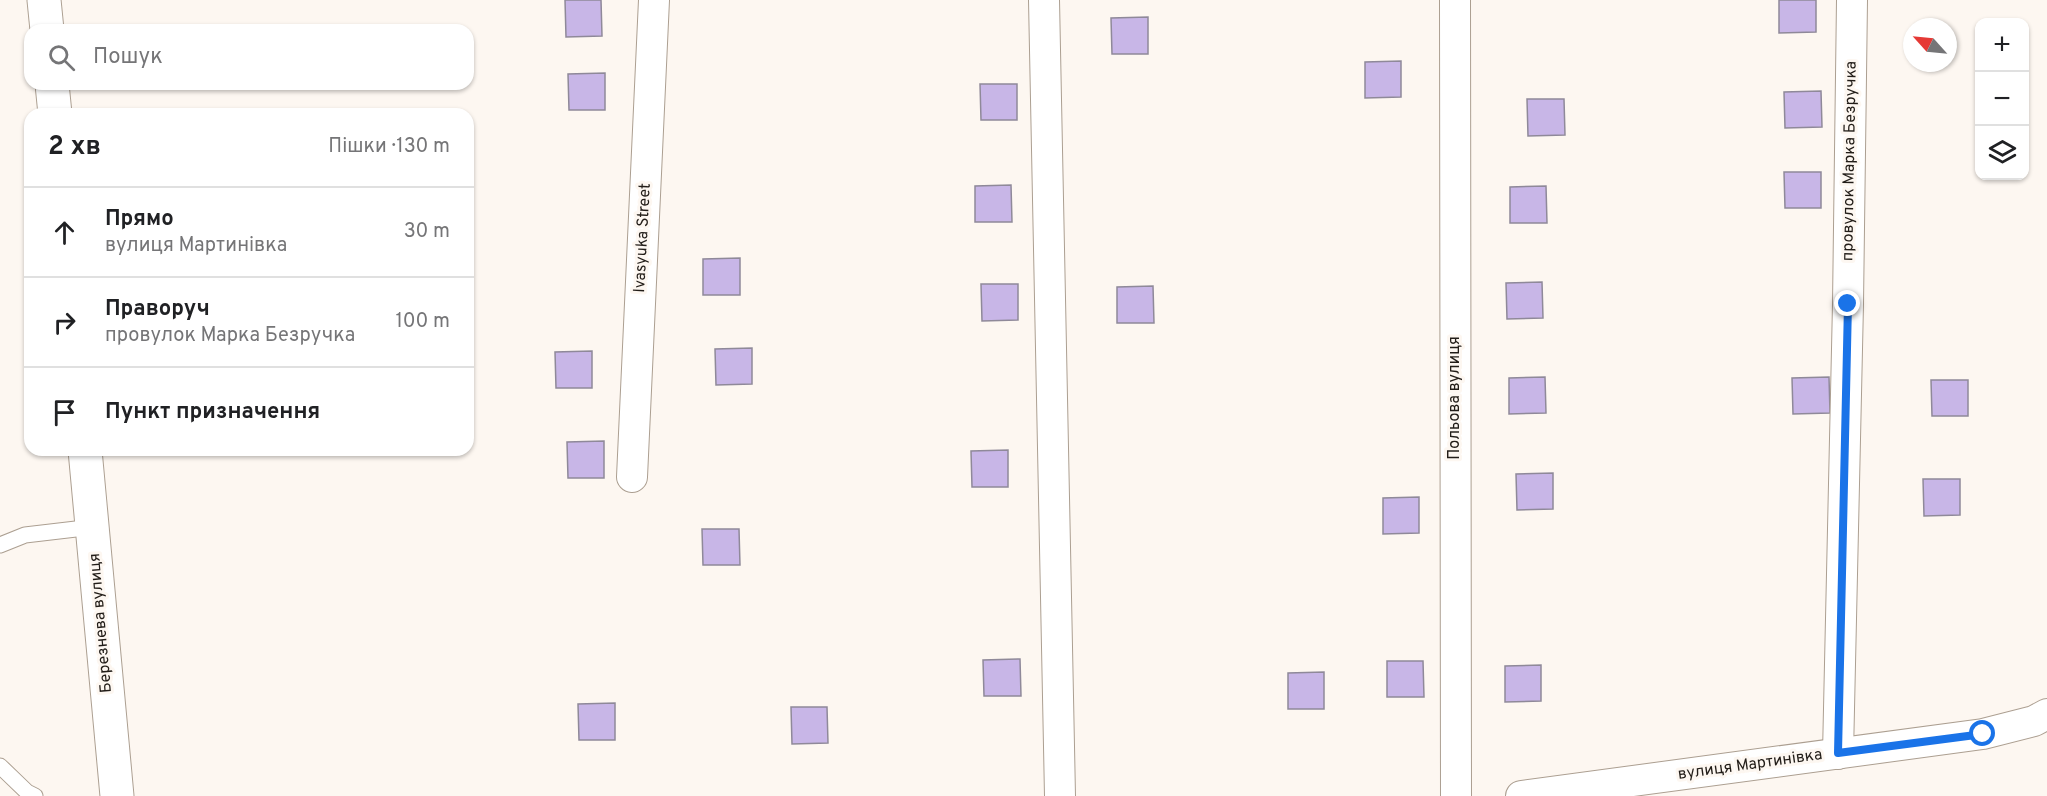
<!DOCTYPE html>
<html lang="uk">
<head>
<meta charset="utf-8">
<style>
	:root { --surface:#fff; --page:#f2f2f2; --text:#202124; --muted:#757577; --line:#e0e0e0 }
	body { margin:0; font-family:Overpass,sans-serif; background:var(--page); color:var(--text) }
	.controls { position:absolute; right:18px; top:18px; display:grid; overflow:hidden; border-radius:12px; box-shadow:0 2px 4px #0004 }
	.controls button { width:54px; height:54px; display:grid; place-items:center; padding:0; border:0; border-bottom:2px solid var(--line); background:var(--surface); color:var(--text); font:30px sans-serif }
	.compass { position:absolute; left:1903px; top:18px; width:54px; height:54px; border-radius:50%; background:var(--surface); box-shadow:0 2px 4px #0004; rotate:297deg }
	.stop { position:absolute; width:18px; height:18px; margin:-14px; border:4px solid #1a73e8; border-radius:50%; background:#fff }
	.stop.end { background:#1a73e8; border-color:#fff; box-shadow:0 2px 6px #0008 }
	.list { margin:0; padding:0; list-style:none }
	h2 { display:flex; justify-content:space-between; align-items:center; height:78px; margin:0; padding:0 24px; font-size:26px }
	h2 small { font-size:20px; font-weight:400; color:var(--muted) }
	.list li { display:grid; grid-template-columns:39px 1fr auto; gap:18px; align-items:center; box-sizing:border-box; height:90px; padding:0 24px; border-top:2px solid var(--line) }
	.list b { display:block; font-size:22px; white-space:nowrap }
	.list p { margin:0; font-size:20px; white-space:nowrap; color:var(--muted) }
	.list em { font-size:20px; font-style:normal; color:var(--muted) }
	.icon { flex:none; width:33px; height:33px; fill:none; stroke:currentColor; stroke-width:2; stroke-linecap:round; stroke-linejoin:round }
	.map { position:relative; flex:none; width:2047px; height:796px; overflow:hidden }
	.search { position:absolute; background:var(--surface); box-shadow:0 2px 4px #0004; left:24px; top:24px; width:450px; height:66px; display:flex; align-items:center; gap:15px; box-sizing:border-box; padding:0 21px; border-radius:18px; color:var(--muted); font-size:22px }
	.panel { position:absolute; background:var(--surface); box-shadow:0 2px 4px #0004; left:24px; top:108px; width:450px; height:348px; border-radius:18px }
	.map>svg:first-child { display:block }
</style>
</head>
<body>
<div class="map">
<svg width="2047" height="796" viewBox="0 0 2047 796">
	<rect width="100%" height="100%" fill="#fdf7f1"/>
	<g fill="#c8b6e7" stroke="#8f8999" stroke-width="1.5">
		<path d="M565 0H601L602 36 566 37Z"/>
		<path d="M1779 0H1816V32L1779 33Z"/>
		<path d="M1148 17V54H1112L1111 18Z"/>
		<path d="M1401 61V97L1365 98V62Z"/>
		<path d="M605 73V110H569L568 74Z"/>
		<path d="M980 84H1017V120H981Z"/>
		<path d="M1821 91 1822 127 1785 128 1784 92Z"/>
		<path d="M1527 99H1564L1565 135 1528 136Z"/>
		<path d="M1784 172H1821V208H1785Z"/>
		<path d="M1011 185 1012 222H975V186Z"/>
		<path d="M1546 186 1547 223H1510V187Z"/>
		<path d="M740 258V295H703V259Z"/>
		<path d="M1542 282 1543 318 1507 319 1506 283Z"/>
		<path d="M981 284H1018V320L982 321Z"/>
		<path d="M1153 286 1154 323H1117V287Z"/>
		<path d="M752 348V384L716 385 715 349Z"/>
		<path d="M592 351V388H556L555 352Z"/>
		<path d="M1545 377 1546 413 1509 414V378Z"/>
		<path d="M1829 377 1830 413 1793 414 1792 378Z"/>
		<path d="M1931 380H1968V416H1932Z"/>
		<path d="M604 441V478H568L567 442Z"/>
		<path d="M1008 450V487H972L971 451Z"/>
		<path d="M1553 473V509L1517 510 1516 474Z"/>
		<path d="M1923 479H1960V515L1924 516Z"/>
		<path d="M1419 497V533L1383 534V498Z"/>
		<path d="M702 529H739L740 565H703Z"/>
		<path d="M1020 659 1021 696H984L983 660Z"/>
		<path d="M1387 661H1423L1424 697H1387Z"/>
		<path d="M1541 665V701L1505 702V666Z"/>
		<path d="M1324 672V709H1288V673Z"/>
		<path d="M615 703V740H579L578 704Z"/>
		<path d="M791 707H827L828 743 792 744Z"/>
	</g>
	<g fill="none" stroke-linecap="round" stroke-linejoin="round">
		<g stroke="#ac9f91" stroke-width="17">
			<g id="lane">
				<path d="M0 545 25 535 93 527"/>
				<path d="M0 766 27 792 35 796"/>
			</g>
		</g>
		<g stroke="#ac9f91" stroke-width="32">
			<g id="street">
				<path d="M1044 0 1060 796"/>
				<path d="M1455 0 1456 796"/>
				<path d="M632 477 654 0"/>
				<path d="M1838 754 1848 304 1852 0"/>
				<path d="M1521 796 1983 734 2034 721 2047 714"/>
			</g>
		</g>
		<g stroke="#ac9f91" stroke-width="35">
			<g id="secondary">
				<path d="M44 0 47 30"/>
				<path d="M52 84 55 114"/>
				<path d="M85 450 117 796"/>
			</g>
		</g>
		<use href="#lane" stroke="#fff" stroke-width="15"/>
		<use href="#street" stroke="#fff" stroke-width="30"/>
		<use href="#secondary" stroke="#fff" stroke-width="33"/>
	</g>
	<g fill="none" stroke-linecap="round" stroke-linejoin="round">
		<path stroke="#1a73e8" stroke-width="8" d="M1848 304 1838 753 1983 734"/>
	</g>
	<g text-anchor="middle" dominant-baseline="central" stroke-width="6" stroke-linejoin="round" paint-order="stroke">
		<g font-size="16" fill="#221d18" stroke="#fdf7f1">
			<text transform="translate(1850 161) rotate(-89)">провулок Марка Безручка</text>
			<text transform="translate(643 238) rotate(-87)">Ivasyuka Street</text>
			<text transform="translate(1455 398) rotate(-90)">Польова вулиця</text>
			<text transform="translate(101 623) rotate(-95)">Березнева вулиця</text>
			<text transform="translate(1750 765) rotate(-8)">вулиця Мартинівка</text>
		</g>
	</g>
</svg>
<div class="controls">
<button>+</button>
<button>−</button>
<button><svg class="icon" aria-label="layers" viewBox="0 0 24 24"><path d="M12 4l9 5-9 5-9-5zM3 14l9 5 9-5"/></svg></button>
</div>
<svg class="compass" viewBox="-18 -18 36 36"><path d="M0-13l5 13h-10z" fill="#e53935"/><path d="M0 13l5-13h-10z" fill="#757577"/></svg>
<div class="stop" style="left:1983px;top:734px"></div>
<div class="stop end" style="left:1848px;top:304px"></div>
<div class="search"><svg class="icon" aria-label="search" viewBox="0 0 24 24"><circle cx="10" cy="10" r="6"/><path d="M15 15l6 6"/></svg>Пошук</div>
<section class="panel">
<h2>2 хв<small>Пішки · 130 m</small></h2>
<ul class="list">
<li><svg class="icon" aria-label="ahead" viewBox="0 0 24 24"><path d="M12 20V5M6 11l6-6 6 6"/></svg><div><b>Прямо</b><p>вулиця Мартинівка</p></div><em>30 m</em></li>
<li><svg class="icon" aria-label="right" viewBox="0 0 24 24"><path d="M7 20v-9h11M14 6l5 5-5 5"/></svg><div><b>Праворуч</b><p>провулок Марка Безручка</p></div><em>100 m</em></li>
<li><svg class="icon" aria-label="arrive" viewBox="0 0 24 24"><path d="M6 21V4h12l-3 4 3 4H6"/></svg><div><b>Пункт призначення</b></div></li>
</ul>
</section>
</div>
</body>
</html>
